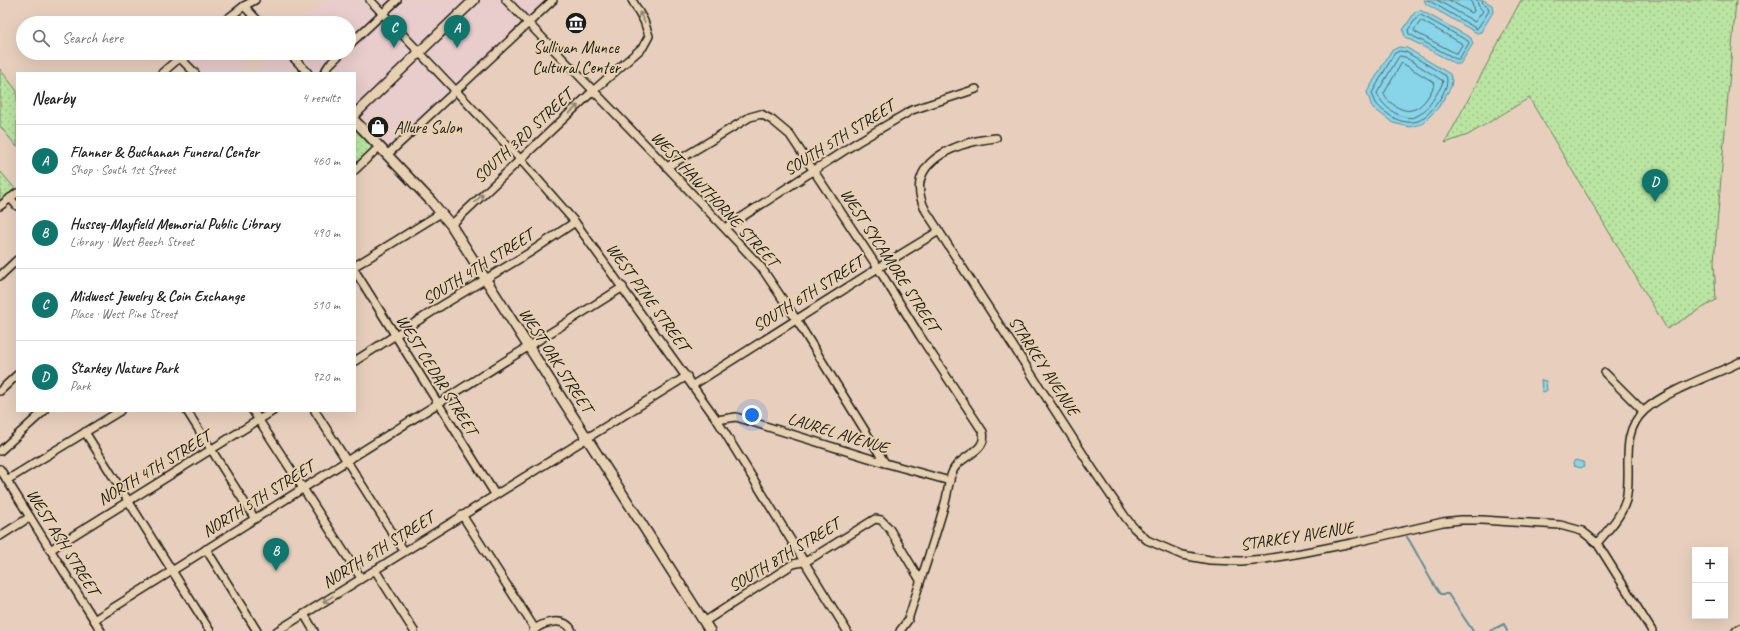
<!DOCTYPE html>
<html lang="en">
<head>
<meta charset="utf-8">
<style>
	:root { --surface:#fff; --page:#f2f2f2; --text:#222; --muted:#767676; --line:#e0e0e0; --accent:#0f766e }
	body { margin:0; font-family:Caveat,sans-serif; background:var(--page); color:var(--text) }
	.controls { position:absolute; right:12px; bottom:12px; display:grid; overflow:hidden; border-radius:0px; box-shadow:0 4px 16px #0002 }
	.controls button { width:36px; height:36px; display:grid; place-items:center; padding:0; border:0; border-bottom:1px solid var(--line); background:var(--surface); color:var(--text); font:20px sans-serif }
	.you { position:absolute; left:752px; top:415px; width:14px; height:14px; margin:-10px; border:3px solid #fff; border-radius:50%; background:#1a73e8; box-shadow:0 0 0 6px #1a73e833 }
	.badge { display:grid; place-items:center; width:26px; height:26px; border-radius:50%; background:var(--accent); color:#fff; font-size:13px; font-weight:700 }
	.pin { position:absolute; translate:-50% -33px; filter:drop-shadow(0 1px 2px #0008) }
	.pin::after { content:''; position:absolute; top:21px; width:14px; height:12px; background:inherit; clip-path:polygon(0 0,100% 0,50% 100%) }
	.list { margin:0; padding:0; list-style:none }
	h2 { display:flex; justify-content:space-between; align-items:center; height:52px; margin:0; padding:0 16px; font-size:17px }
	h2 small { font-size:13px; font-weight:400; color:var(--muted) }
	.list li { display:grid; grid-template-columns:26px 1fr auto; gap:12px; align-items:center; box-sizing:border-box; height:72px; padding:0 16px; border-top:1px solid var(--line) }
	.list b { display:block; font-size:15px; white-space:nowrap }
	.list p { margin:0; font-size:13px; white-space:nowrap; color:var(--muted) }
	.list em { font-size:13px; font-style:normal; color:var(--muted) }
	.icon { flex:none; width:22px; height:22px; fill:none; stroke:currentColor; stroke-width:2; stroke-linecap:round; stroke-linejoin:round }
	.map { position:relative; flex:none; width:1740px; height:631px; overflow:hidden }
	.search { position:absolute; background:var(--surface); box-shadow:0 4px 16px #0002; left:16px; top:16px; width:340px; height:44px; display:flex; align-items:center; gap:10px; box-sizing:border-box; padding:0 14px; border-radius:22px; color:var(--muted); font-size:15px }
	.panel { position:absolute; background:var(--surface); box-shadow:0 4px 16px #0002; left:16px; top:72px; width:340px; height:340px; border-radius:0px }
	.map>svg:first-child { display:block }
</style>
</head>
<body>
<div class="map">
<svg width="1740" height="631" viewBox="0 0 1740 631">
	<defs>
		<pattern id="park-dots" width="8" height="8" patternUnits="userSpaceOnUse"><rect width="8" height="8" fill="#b9e4a1"/><path d="M2 2h.1M6 6h.1" fill="none" stroke="#9ec38a" stroke-width="1.8" stroke-linecap="round"/></pattern>
	</defs>
	<rect width="100%" height="100%" fill="#e8cfbd"/>
	<filter id="ink" filterUnits="userSpaceOnUse"><feTurbulence type="fractalNoise" baseFrequency=".025" numOctaves="2"/><feDisplacementMap in="SourceGraphic" scale="8" xChannelSelector="R" yChannelSelector="G"/><feConvolveMatrix kernelMatrix="1 2 1 2 8 2 1 2 1" color-interpolation-filters="sRGB"/></filter>
	<g filter="url(#ink)">
		<path fill="#e9cccc" d="M326 0H545L388 149 355 114V73H204L189 57 193 53H232L251 73 270 53H349V23H301Z"/>
		<g fill="url(#park-dots)" stroke="#6a805e">
			<path d="M1521 0H1736L1714 261 1716 300 1667 329 1529 98 1468 135 1445 143Z"/>
			<path d="M0 69 17 91V147L0 126Z"/>
			<path d="M355 129 373 147 355 164Z"/>
			<path d="M0 171 17 191 0 204Z"/>
		</g>
		<g fill="#88d4e8" stroke="#5d8a96">
			<path d="M1424 0H1483L1492 5 1493 12 1481 32 1477 33 1426 4Z"/>
			<path d="M1420 10 1471 38 1473 44 1460 64H1456L1405 37 1403 30 1415 12Z"/>
			<path d="M1399 47 1407 48 1450 74 1452 80 1451 87 1438 108 1422 124 1410 127 1393 123 1372 107 1367 92 1391 51Z"/>
			<path d="M1541 380 1546 381 1547 390 1544 392 1542 391Z"/>
			<path d="M1575 460 1584 462V466L1581 468 1574 466 1573 463Z"/>
		</g>
		<g fill="none" stroke-linecap="round" stroke-linejoin="round">
			<g stroke="#47666e" stroke-width="1">
				<path d="M1428 0 1477 29 1489 11 1488 7 1483 4 1482 0"/>
				<path d="M1437 0 1475 22 1483 11 1478 5 1477 0"/>
				<path d="M1449 0 1472 13 1474 11 1471 0"/>
				<path d="M1421 15 1468 41 1469 43 1459 59H1456L1409 34 1408 30 1418 16Z"/>
				<path d="M1422 21 1461 43 1462 45 1457 53H1455L1415 32 1414 30 1420 22Z"/>
				<path d="M1400 51 1406 52 1446 76C1452 87 1429 117 1418 121 1407 124 1397 121 1388 114 1378 107 1376 105 1372 93L1394 54Z"/>
				<path d="M1400 56 1405 57 1443 81C1442 86 1439 90 1436 95 1432 102 1425 112 1417 116 1403 123 1381 106 1377 93L1398 58Z"/>
				<path d="M1402 63 1435 83C1428 101 1414 120 1394 105 1390 102 1385 99 1384 94Z"/>
			</g>
			<g stroke="#5d8a96" stroke-width="2">
				<path d="M1407 537C1419 555 1427 576 1440 594H1448L1473 631"/>
				<path d="M1490 631 1504 624 1507 631"/>
			</g>
			<g stroke="#1c1c1c" stroke-width="10">
				<g id="minor">
					<path d="M370 0 520 159 575 222 717 420 847 631"/>
					<path d="M506 0 667 167 761 267 796 319 885 463"/>
					<path d="M244 6 260 23"/>
					<path d="M222 23 244 6 255 0"/>
					<path d="M349 45 397 0"/>
					<path d="M289 53 308 73"/>
					<path d="M180 58 195 73"/>
					<path d="M162 73 185 53"/>
					<path d="M324 73 329 65 341 53"/>
					<path d="M996 138C957 142 900 162 926 211L1092 468 1126 518 1134 528 1147 540 1182 555 1210 560 1240 561 1265 559 1301 553 1352 543 1443 522 1460 520H1482L1560 525 1582 531 1597 543 1652 631"/>
					<path d="M387 155 553 0"/>
					<path d="M667 167 750 117 761 114 772 120 790 135 878 268 920 336 983 432C988 453 958 455 952 473 948 482 948 493 945 503 934 542 920 581 908 620L900 631"/>
					<path d="M355 170 379 147"/>
					<path d="M10 198 17 206"/>
					<path d="M0 206 17 193"/>
					<path d="M451 225 593 91 643 47 649 36 644 21 632 0"/>
					<path d="M725 228 856 143 912 110 976 89"/>
					<path d="M355 266 441 213"/>
					<path d="M355 271 495 494"/>
					<path d="M0 276 17 260"/>
					<path d="M355 361 441 306 529 253 575 222"/>
					<path d="M1605 373 1643 411"/>
					<path d="M693 385 878 268 939 231"/>
					<path d="M0 391 17 375"/>
					<path d="M187 411 255 519"/>
					<path d="M253 411 361 578"/>
					<path d="M315 411 404 551"/>
					<path d="M717 420 736 417 885 463 950 481"/>
					<path d="M85 432 210 631"/>
					<path d="M0 451 44 411"/>
					<path d="M0 469 101 631"/>
					<path d="M7 480 120 411"/>
					<path d="M462 515 535 629"/>
					<path d="M0 536 30 517"/>
					<path d="M1597 543C1608 530 1621 517 1626 500 1633 470 1618 434 1645 410 1667 390 1712 376 1740 362"/>
					<path d="M206 549 257 631"/>
					<path d="M50 550 273 411"/>
					<path d="M375 570 414 631"/>
					<path d="M304 614 314 631"/>
					<path d="M94 620 623 287"/>
					<path d="M704 622 793 564 807 561 875 519 881 520 889 528 920 580"/>
					<path d="M277 631 687 376"/>
					<path d="M533 631C542 622 565 616 572 631"/>
					<path d="M1736 631 1740 628"/>
				</g>
			</g>
			<g stroke="#1c1c1c" stroke-width="12">
				<g id="major">
					<path d="M355 114 474 0"/>
					<path d="M355 121 431 201 451 225 710 631"/>
				</g>
			</g>
			<use href="#minor" stroke="#e8d1b1" stroke-width="7"/>
			<use href="#major" stroke="#e8d1b1" stroke-width="9"/>
		</g>
		<defs><path id="oneway-shaft" d="M-6 0H5M1.5-3L5.5 0L1.5 3" fill="none" stroke-width="1.6" stroke-linecap="round" stroke-linejoin="round"/></defs>
		<g stroke="#8c806e">
			<use href="#oneway-shaft" transform="translate(642 17) rotate(-117)"/>
			<use href="#oneway-shaft" transform="translate(574 109) rotate(-43)"/>
			<use href="#oneway-shaft" transform="translate(479 198) rotate(-44)"/>
			<use href="#oneway-shaft" transform="translate(328 599) rotate(148)"/>
		</g>
	</g>
	<defs>
		<g id="museum-disc" transform="scale(1.15)"><circle r="9.5" fill="#1c1c1c" stroke="#e8d1b1"/><path d="M0-6L6-3V-2H-6V-3ZM-5-1h2V3h-2ZM-1-1h2V3h-2ZM3-1h2V3H3ZM-6 4H6V6H-6Z" fill="#fff"/></g>
		<g id="shop-disc" transform="scale(1.15)"><circle r="9.5" fill="#1c1c1c" stroke="#e8d1b1"/><path d="M-5-2.5h2.3a2.7 3.5 0 0 1 5.4 0H5L5.5 6h-11ZM-1.5-2.5h3a1.5 2.3 0 0 0-3 0Z" fill="#fff"/></g>
	</defs>
	<g fill-rule="evenodd">
		<use href="#museum-disc" x="576" y="23"/>
		<use href="#shop-disc" x="378" y="127"/>
	</g>
	<g text-anchor="middle" dominant-baseline="central" stroke-width="4" stroke-linejoin="round" paint-order="stroke">
		<g font-size="17" fill="#1c1c1c" stroke="#e8d1b1">
			<text x="576" y="47">Sullivan Munce<tspan x="576" dy="20">Cultural Center</tspan></text>
			<text x="394" y="127" text-anchor="start">Allure Salon</text>
		</g>
		<g font-size="17" fill="#1c1c1c" stroke="#e8d1b1">
			<text transform="translate(523 136) rotate(-43)">SOUTH 3RD STREET</text>
			<text transform="translate(839 138) rotate(-32)">SOUTH 5TH STREET</text>
			<text transform="translate(715 199) rotate(47)">WEST HAWTHORNE STREET</text>
			<text transform="translate(890 260) rotate(57)">WEST SYCAMORE STREET</text>
			<text transform="translate(478 267) rotate(-32)">SOUTH 4TH STREET</text>
			<text transform="translate(808 294) rotate(-32)">SOUTH 6TH STREET</text>
			<text transform="translate(648 297) rotate(54)">WEST PINE STREET</text>
			<text transform="translate(556 360) rotate(57)">WEST OAK STREET</text>
			<text transform="translate(1044 366) rotate(57)">STARKEY AVENUE</text>
			<text transform="translate(437 375) rotate(58)">WEST CEDAR STREET</text>
			<text transform="translate(838 433) rotate(17)">LAUREL AVENUE</text>
			<text transform="translate(154 468) rotate(-31)">NORTH 4TH STREET</text>
			<text transform="translate(258 499) rotate(-32)">NORTH 5TH STREET</text>
			<text transform="translate(1297 536) rotate(-9)">STARKEY AVENUE</text>
			<text transform="translate(63 542) rotate(58)">WEST ASH STREET</text>
			<text transform="translate(378 550) rotate(-32)">NORTH 6TH STREET</text>
			<text transform="translate(784 555) rotate(-31)">SOUTH 8TH STREET</text>
		</g>
	</g>
</svg>
<div class="controls">
<button>+</button>
<button>−</button>
</div>
<div class="you"></div>
<div class="pin badge" style="left:457px;top:48px">A</div>
<div class="pin badge" style="left:276px;top:571px">B</div>
<div class="pin badge" style="left:394px;top:48px">C</div>
<div class="pin badge" style="left:1655px;top:202px">D</div>
<div class="search"><svg class="icon" aria-label="search" viewBox="0 0 24 24"><circle cx="10" cy="10" r="6"/><path d="M15 15l6 6"/></svg>Search here</div>
<section class="panel">
<h2>Nearby<small>4 results</small></h2>
<ul class="list">
<li><span class="badge">A</span><div><b>Flanner &amp; Buchanan Funeral Center</b><p>Shop · South 1st Street</p></div><em>460 m</em></li>
<li><span class="badge">B</span><div><b>Hussey-Mayfield Memorial Public Library</b><p>Library · West Beech Street</p></div><em>490 m</em></li>
<li><span class="badge">C</span><div><b>Midwest Jewelry &amp; Coin Exchange</b><p>Place · West Pine Street</p></div><em>510 m</em></li>
<li><span class="badge">D</span><div><b>Starkey Nature Park</b><p>Park</p></div><em>920 m</em></li>
</ul>
</section>
</div>
</body>
</html>
